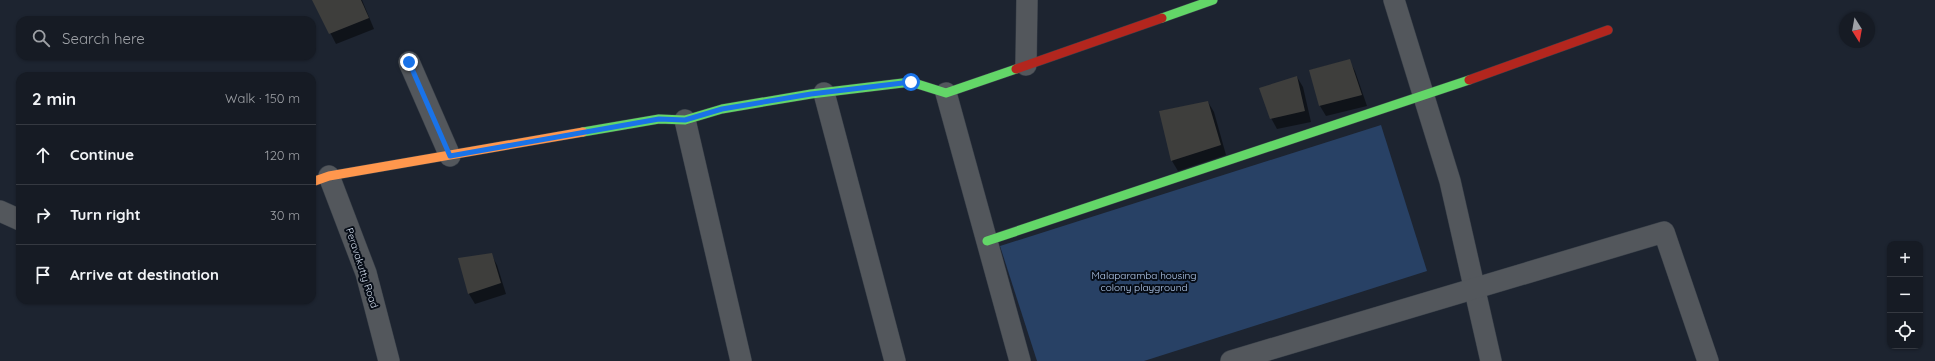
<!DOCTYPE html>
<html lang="en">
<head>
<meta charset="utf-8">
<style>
	:root { --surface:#161b24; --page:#1f242c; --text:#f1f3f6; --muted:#9ea1a6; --line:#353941 }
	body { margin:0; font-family:Quicksand,sans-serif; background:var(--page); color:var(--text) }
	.controls { position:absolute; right:12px; bottom:12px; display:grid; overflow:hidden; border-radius:8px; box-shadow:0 1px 3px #0004 }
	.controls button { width:36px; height:36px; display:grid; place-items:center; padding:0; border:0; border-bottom:1px solid var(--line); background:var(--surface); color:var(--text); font:20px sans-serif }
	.compass { position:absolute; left:1839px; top:12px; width:36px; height:36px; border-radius:50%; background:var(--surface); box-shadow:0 1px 3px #0004; rotate:169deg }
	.stop { position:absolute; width:12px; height:12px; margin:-9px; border:3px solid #1a73e8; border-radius:50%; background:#fff }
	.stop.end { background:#1a73e8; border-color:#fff; box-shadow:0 1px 4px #0008 }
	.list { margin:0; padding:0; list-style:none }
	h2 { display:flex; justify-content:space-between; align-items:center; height:52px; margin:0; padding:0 16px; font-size:17px }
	h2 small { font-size:13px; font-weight:400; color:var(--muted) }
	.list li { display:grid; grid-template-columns:26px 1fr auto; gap:12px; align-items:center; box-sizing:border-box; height:60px; padding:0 16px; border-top:1px solid var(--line) }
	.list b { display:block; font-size:15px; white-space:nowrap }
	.list em { font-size:13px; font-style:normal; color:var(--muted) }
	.icon { flex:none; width:22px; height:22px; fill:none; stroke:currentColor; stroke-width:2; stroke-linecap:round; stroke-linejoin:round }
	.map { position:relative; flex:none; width:1935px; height:361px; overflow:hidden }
	.search { position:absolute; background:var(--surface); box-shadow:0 1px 3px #0004; left:16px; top:16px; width:300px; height:44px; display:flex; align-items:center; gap:10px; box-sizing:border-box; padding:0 14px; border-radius:12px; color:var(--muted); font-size:15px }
	.panel { position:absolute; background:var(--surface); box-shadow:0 1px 3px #0004; left:16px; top:72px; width:300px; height:232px; border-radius:12px }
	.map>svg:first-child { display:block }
</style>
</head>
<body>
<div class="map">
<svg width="1935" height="361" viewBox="0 0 1935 361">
	<rect width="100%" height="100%" fill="#1d2430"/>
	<path fill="#284165" d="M1381 125 1427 271 1144 361H1037L1000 246Z"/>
	<g fill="#0007">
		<path d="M322 0H362L374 29 336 44 314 1Z"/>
		<path d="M1349 60 1355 71 1367 106 1326 116 1320 106 1310 70Z"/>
		<path d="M1297 77 1303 87 1311 122 1277 129 1271 118Z"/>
		<path d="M1208 102 1214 112 1226 155 1178 171 1172 161 1160 111Z"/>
		<path d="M491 254 497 265 506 294 475 304 469 294 459 259Z"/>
	</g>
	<g fill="#3e3e3c">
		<path d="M312 0H361L369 18 329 34Z"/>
		<path d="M1350 59 1362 95 1319 106 1309 70Z"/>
		<path d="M1297 76 1305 111 1270 119 1259 88Z"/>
		<path d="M1208 101 1221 145 1171 161 1159 111Z"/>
		<path d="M492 253 501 283 468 294 458 258Z"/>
	</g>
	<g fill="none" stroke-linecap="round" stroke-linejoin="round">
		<g stroke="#383f48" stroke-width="22">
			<g id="street">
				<path d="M1394 0 1450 181 1491 361"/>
				<path d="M409 62 450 156"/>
				<path d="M1026 65 1027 0"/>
				<path d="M824 93 895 361"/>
				<path d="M946 93 1020 361"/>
				<path d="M685 120 741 361"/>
				<path d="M329 176 366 273 389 361"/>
				<path d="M0 211 20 220"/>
				<path d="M1231 361 1664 232 1708 361"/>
			</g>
		</g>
		<g stroke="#383f48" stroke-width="10">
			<g id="fast">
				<path d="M1162 18 1213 0"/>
				<path d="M583 132 659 119 685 120 722 109 811 94 911 82 946 93 1016 69"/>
				<path d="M987 241 1469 80"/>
			</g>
		</g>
		<g stroke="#383f48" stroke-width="10">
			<path id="slow" d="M312 182 329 176 583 132"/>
		</g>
		<g stroke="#383f48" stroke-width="10">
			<g id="jam">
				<path d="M1016 69 1162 18"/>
				<path d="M1469 80 1608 30"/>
			</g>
		</g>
		<use href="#street" stroke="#53575c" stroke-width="21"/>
		<use href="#fast" stroke="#63d668" stroke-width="9"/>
		<use href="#slow" stroke="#ff974d" stroke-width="9"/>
		<use href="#jam" stroke="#b3261e" stroke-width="9"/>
	</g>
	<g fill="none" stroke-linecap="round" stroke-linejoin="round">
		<path stroke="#1a73e8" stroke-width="5" d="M409 62 450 156 659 119 685 120 722 109 811 94 911 82"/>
	</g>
	<g text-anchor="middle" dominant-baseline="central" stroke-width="4" stroke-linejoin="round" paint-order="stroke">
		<g font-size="10" fill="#d2dceb" stroke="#060c16">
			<text transform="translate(362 268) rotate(72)">Peravakutty Road</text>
		</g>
		<g font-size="10" fill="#b7cef1" stroke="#060c16">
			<text x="1144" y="275">Malaparamba housing<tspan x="1144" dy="12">colony playground</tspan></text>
		</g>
	</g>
</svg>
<div class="controls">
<button>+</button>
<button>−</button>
<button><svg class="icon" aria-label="locate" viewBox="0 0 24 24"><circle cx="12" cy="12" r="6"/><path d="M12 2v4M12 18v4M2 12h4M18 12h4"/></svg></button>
</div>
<svg class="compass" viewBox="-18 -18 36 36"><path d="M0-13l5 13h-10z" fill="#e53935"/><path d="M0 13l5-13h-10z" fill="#9ea1a6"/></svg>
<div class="stop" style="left:911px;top:82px"></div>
<div class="stop end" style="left:409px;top:62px"></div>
<div class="search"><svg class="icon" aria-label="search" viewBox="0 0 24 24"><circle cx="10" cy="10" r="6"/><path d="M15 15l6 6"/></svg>Search here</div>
<section class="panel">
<h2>2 min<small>Walk · 150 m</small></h2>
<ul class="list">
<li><svg class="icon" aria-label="ahead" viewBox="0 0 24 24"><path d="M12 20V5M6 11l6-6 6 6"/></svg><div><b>Continue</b></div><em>120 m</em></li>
<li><svg class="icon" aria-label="right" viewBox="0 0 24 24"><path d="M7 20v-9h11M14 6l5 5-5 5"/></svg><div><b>Turn right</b></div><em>30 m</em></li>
<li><svg class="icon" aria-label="arrive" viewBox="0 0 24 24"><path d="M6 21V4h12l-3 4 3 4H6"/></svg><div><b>Arrive at destination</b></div></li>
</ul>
</section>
</div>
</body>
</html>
